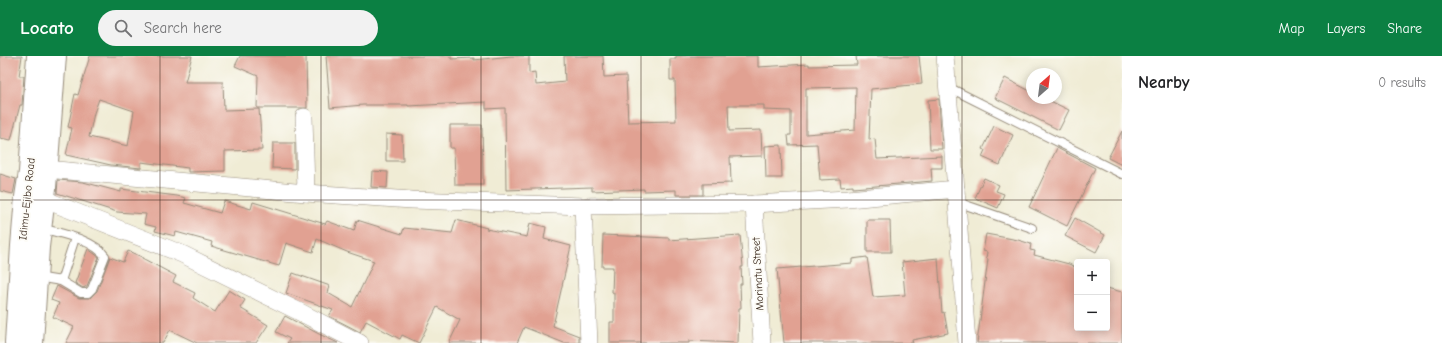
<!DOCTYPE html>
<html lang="en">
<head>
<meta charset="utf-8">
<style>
	:root { --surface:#fff; --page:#f2f2f2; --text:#202124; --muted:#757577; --line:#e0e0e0; --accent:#0b8043 }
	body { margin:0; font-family:"Comic Neue",sans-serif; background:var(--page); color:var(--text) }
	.controls { position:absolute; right:12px; bottom:12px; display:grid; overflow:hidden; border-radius:4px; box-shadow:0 2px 10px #0003 }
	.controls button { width:36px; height:36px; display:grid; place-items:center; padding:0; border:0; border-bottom:1px solid var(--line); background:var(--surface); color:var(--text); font:20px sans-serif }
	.compass { position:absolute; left:1026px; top:12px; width:36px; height:36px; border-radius:50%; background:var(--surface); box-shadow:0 2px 10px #0003; rotate:28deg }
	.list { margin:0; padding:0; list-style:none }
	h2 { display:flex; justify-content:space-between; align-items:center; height:52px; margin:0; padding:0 16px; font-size:17px }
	h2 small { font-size:13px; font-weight:400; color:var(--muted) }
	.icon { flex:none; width:22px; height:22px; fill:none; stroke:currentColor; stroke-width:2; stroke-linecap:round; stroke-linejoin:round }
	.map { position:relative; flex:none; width:1122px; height:287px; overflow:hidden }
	header { display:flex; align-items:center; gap:24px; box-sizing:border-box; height:56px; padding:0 20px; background:var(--accent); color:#fff }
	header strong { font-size:19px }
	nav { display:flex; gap:22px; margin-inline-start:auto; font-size:14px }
	.search { width:280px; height:36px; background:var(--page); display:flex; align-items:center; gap:10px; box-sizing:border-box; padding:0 14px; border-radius:22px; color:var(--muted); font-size:15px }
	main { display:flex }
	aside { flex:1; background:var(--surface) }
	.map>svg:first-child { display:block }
</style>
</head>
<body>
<header>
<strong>Locato</strong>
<div class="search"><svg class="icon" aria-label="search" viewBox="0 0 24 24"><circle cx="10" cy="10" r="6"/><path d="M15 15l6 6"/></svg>Search here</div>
<nav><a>Map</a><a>Layers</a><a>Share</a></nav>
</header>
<main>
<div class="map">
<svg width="1122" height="287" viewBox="0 0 1122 287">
	<rect width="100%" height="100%" fill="#fdfcf7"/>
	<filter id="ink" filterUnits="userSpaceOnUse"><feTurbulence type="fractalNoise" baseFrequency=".025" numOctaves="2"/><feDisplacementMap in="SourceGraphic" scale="8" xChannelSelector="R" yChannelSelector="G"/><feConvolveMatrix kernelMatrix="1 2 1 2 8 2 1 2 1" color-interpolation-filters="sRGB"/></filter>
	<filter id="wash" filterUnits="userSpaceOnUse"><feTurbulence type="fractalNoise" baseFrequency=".012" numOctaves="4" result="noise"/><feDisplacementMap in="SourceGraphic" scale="16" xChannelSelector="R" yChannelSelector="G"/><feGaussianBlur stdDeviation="0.9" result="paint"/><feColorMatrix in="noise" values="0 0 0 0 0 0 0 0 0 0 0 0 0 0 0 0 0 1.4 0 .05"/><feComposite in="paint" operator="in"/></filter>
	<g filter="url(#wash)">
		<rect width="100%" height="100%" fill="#f0ecd5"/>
		<g id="blocks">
			<g fill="#e1a192" fill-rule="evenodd">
				<path d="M0 0H22L19 20H24L22 49H20L11 84 0 82Z"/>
				<path d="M90 0H192L185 26H223L224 54 259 53 262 94 225 95V115L188 116V112L141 106V112L111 109 66 99 72 72 68 71 75 38 78 39ZM99 43 134 55 128 90 89 81 94 57Z"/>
				<path d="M240 0H306L307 52H257L258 20 235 10Z"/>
				<path d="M326 0H451V3L474 2V4L511 0H529V17L535 16 536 29 565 26 564 0H603L604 21 626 20 628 66 676 65 675 24H670V3H676V0H758V11L809 8V10L857 9 856 0H919L922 28 871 33 869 84 875 83 877 103 942 100V112H931L932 125 853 132V130L841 131 840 123 820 124 817 88 789 89 788 79H791V55L764 54V49H728L729 75 761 74 762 100 730 101 731 127 703 128V139H676V134L644 135V133L592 135V131L506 134 505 52 486 53V46L408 50V49H363L330 52ZM856 31 855 74 806 78V32Z"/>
				<path d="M1005 22 1032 36V42H1044L1069 54 1059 74 995 42Z"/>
				<path d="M939 43 942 93H930L928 44Z"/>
				<path d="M450 69H482L483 129H455L454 92H450Z"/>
				<path d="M994 70 1013 79 1000 109 982 101 985 94 983 93Z"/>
				<path d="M1122 75V109L1108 102Z"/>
				<path d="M386 78 402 79 403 105H386Z"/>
				<path d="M273 87H295V113L272 112Z"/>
				<path d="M781 89 782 122H766L765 90Z"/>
				<path d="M1057 92 1095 112 1067 170 1029 151Z"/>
				<path d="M372 115 388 116 387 132 371 131Z"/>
				<path d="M0 118 16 123 13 138 0 135Z"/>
				<path d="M984 122 999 129 996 135 1004 138 998 152 975 142Z"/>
				<path d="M58 124 83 126 121 136V133L177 140 186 142 184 147 220 157 224 145 251 153 253 146 325 168 327 165 354 175 357 164 402 178 404 172 452 177 456 164 487 172 486 173 527 181 530 167 546 171 544 183 571 190 553 270 579 280V287H564L524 271 517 287H449L460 264 437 251 419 287 402 279 400 283 366 265 360 276 329 260 333 254 286 237 293 217 330 230 328 237 352 251 374 205 347 196 317 183 313 196 286 187 279 210 211 190 212 186 176 176 175 180 155 175 156 171 144 168 146 158 117 156 57 137Z"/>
				<path d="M1075 162 1105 179 1096 196 1065 180Z"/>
				<path d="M867 164H890L891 196H867Z"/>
				<path d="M986 178 1018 184 1031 188 1030 194 1035 195 1034 199 1069 208 1077 212V272H1107V232L1122 236V287H977L988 203 986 202 987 196 983 195Z"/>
				<path d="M603 179 669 182V184L740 179 743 211H741L742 228H740L741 252H739L738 287 689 285V287H610V266H614V237L612 236 613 211H602Z"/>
				<path d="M88 193 99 201 87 230 83 232 75 227Z"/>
				<path d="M128 195 142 201V202L176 220 173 226 195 237 193 242 215 256 229 234 245 244 240 252 268 269 256 287H197L170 274 163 287H66L74 271 53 261 59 247 51 244 57 230 79 242H90L97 235 110 201 123 206Z"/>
				<path d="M867 201 873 241 905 239 902 206 938 202 942 257 944 256 948 277 912 284 913 287H784L777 213 852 207V203Z"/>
				<path d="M285 260 319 278 338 287H287L290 283 276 276Z"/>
			</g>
		</g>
	</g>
	<g filter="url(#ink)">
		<use href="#blocks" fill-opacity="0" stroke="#968b7a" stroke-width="1"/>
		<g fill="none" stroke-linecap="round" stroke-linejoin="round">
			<g stroke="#968b7a" stroke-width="10">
				<g id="lane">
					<path d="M948 31 1122 118"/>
					<path d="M957 146 1032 172"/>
					<path d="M37 221 61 225 81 237H88L92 233 105 200C93 183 61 178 41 172"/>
					<path d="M61 225 75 182"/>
				</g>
			</g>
			<g stroke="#968b7a" stroke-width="18">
				<g id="street">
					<path d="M945 0 957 146 967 287"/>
					<path d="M304 61 306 137"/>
					<path d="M46 113 306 137 412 144 583 150 754 148 848 143 956 133"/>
					<path d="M43 143 182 198 298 255 360 287"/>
					<path d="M754 148 762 287"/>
					<path d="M583 150 589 287"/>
				</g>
			</g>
			<g stroke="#968b7a" stroke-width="24">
				<g id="secondary">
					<path d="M16 287 22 190 26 141 30 116 38 0"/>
					<path d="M32 287 38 191 45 132 55 0"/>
				</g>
			</g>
			<use href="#lane" stroke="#fff" stroke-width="8"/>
			<use href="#street" stroke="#fff" stroke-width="17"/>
			<use href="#secondary" stroke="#fff" stroke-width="22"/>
		</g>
	</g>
	<path fill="none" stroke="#3b2a1e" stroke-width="1" stroke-opacity="0.55" d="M160 0V287M321 0V287M481 0V287M641 0V287M801 0V287M962 0V287M0 144H1122"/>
	<g text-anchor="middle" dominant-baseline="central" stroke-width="4" stroke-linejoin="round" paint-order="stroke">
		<g font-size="11" fill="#3b2a1e" stroke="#fdfcf7">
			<text transform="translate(27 143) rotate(-84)">Idimu-Ejibo Road</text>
			<text transform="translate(758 218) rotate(-93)">Morinatu Street</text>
		</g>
	</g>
</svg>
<div class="controls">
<button>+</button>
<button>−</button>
</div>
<svg class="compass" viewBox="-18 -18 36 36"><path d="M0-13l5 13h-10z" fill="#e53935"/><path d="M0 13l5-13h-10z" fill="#757577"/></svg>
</div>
<aside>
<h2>Nearby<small>0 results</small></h2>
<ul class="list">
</ul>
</aside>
</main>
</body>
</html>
